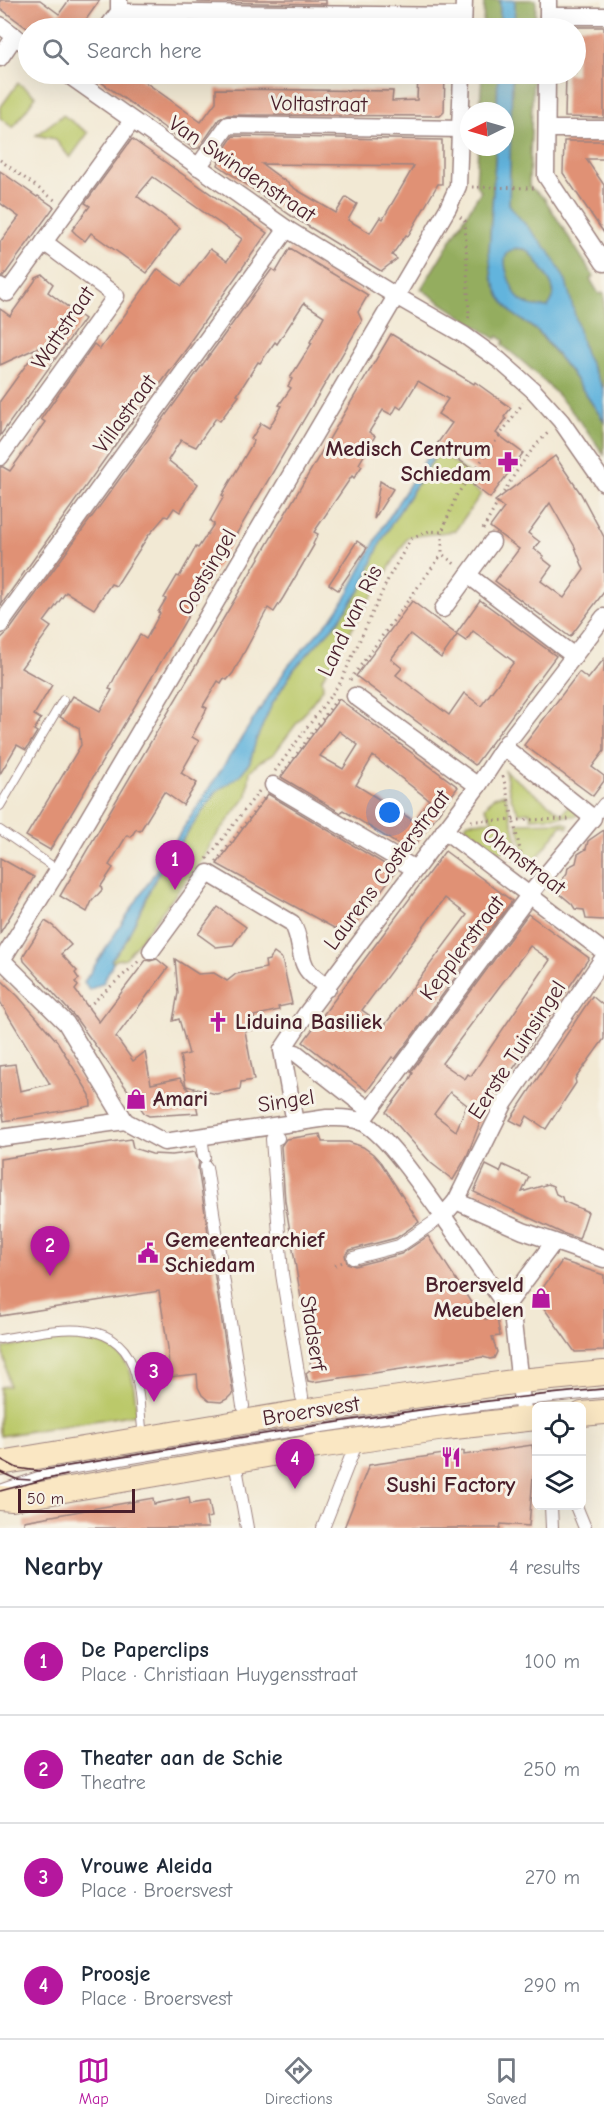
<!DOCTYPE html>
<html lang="en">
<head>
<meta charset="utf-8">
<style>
	:root { --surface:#fff; --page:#f6f6f7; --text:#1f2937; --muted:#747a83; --line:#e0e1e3; --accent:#b5179e }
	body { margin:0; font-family:"Comic Neue",sans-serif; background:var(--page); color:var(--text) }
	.controls { position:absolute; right:18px; bottom:18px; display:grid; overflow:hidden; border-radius:9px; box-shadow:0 6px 24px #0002 }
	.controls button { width:54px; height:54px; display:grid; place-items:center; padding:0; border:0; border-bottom:2px solid var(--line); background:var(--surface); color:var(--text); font:30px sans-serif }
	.compass { position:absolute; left:460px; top:102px; width:54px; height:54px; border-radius:50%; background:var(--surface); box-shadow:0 6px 24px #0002; rotate:265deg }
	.scale { position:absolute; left:18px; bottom:15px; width:117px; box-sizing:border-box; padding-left:6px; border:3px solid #4a1f2b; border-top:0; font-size:16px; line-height:21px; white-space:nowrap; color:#4a1f2b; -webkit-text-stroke:4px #f7f3e8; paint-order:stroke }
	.you { position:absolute; left:390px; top:813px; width:21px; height:21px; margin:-15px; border:4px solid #fff; border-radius:50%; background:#1a73e8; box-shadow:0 0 0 9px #1a73e833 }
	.badge { display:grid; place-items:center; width:39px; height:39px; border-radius:50%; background:var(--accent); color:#fff; font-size:20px; font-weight:700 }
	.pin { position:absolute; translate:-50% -50px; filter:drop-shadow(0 2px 3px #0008) }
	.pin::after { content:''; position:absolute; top:32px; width:21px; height:18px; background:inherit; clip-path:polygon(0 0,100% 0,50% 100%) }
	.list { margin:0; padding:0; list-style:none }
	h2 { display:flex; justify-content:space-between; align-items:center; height:78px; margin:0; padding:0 24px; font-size:26px }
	h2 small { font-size:20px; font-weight:400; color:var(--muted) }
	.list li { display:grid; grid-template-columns:39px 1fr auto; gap:18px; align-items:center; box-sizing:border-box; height:108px; padding:0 24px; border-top:2px solid var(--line) }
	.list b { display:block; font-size:22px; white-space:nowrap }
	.list p { margin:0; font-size:20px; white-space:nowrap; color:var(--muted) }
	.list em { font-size:20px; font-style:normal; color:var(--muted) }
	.icon { flex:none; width:33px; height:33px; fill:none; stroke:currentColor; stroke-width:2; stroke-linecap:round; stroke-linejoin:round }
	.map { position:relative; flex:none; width:604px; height:1528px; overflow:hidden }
	.search { position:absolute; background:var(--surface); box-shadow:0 6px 24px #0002; left:18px; right:18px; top:18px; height:66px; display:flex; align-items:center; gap:15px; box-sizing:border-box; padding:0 21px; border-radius:33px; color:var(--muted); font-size:22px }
	.sheet { height:510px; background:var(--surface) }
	nav { display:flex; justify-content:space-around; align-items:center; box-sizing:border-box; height:84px; border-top:2px solid var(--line); background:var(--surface); font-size:16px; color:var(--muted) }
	nav a { display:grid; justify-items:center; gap:3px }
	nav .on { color:var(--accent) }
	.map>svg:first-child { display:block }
</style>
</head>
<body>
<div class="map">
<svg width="604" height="1528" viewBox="0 0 604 1528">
	<rect width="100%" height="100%" fill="#f7f3e8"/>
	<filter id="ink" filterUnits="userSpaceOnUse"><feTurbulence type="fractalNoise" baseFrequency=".0167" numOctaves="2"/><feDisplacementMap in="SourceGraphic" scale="12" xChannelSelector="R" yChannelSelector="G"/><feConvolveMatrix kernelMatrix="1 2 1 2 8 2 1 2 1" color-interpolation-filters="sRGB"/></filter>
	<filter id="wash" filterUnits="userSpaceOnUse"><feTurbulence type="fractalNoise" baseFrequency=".008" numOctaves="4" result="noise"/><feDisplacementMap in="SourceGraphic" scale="24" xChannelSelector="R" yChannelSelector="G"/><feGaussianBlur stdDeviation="1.35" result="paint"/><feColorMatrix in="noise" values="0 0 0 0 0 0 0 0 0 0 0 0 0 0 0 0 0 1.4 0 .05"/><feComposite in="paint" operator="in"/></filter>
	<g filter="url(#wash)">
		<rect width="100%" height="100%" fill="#f2e9d4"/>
		<g fill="#bbc96b" stroke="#82744b" stroke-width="1.5">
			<path d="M18 83 36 96 13 128 0 118V108Z"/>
			<path d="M63 115 88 133 70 158 55 139 36 135Z"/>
			<path d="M439 451 467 472 462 481 481 494 455 531 408 537 322 678 323 688 274 754 259 762 250 771 247 796 211 843 203 859 126 958 116 960 113 963 111 960 124 944 157 876 216 792 240 775 250 762 256 740 272 704 294 669 339 620 361 589 379 546 393 521Z"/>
			<path d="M505 771 562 814 570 804 580 812 576 816 531 818 530 812 519 813 511 798Z"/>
			<path d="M505 794 523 864 504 849 501 853 465 826 468 822 493 821 485 807 494 797Z"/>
			<path d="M563 822 569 825 567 828 562 825 534 862 531 865 526 860 517 823Z"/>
			<path d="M71 1338C96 1338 120 1347 130 1371 135 1384 135 1401 137 1414L0 1436V1387L9 1386 3 1348Z"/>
		</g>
		<g fill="#94ad5f" stroke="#6f6645" stroke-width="1.5">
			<path d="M484 0H500V28H483Z"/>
			<path d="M515 0H536L535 28H514Z"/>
			<path d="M482 74H498L497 111H480Z"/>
			<path d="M512 74H533L529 186 544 198 594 277 590 279 599 294 603 293 604 295V390L585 354 577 326 509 204Z"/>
			<path d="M478 147H496L489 252 512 313 538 332 572 374 604 421V455C576 412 543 376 502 345L504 341 498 336 496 339 421 289 481 191 476 185Z"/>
			<path d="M514 248C518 249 521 248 524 249 533 252 550 279 553 289 555 296 552 301 548 307 539 307 527 306 520 300 513 293 500 263 507 254 509 252 512 250 514 248Z"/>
		</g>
		<g fill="#62b4dd" stroke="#566a84" stroke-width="1.5" fill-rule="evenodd">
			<path d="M500 0H515L514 28H500Z"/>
			<path d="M498 74H512L509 204 516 214 549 251 566 281 585 354 604 390V421L572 374 539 332 512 313 500 297 492 278 489 252 496 147H505V111H497ZM515 248C518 249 521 248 525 249 533 252 550 280 553 289 555 296 552 301 548 307 539 307 527 306 520 300 513 292 500 263 507 254 509 252 512 250 515 248Z"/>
			<path d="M427 457 433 459 393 521 379 546 361 589 339 620 294 669 272 704 256 740 250 762 240 775 216 792 157 876 124 944 111 960 113 963 103 983 89 990 84 982 288 666 334 615 345 599 382 528Z"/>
		</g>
		<g id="blocks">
			<g fill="#e09174" fill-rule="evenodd">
				<path d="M0 0H40L59 14 69 0H100L80 28H27L0 8Z"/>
				<path d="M197 0H326V4L198 2Z"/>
				<path d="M199 23 326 25 325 28H200Z"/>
				<path d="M576 27H604V118L565 117 566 74H576Z"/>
				<path d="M90 74H134L201 122 216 102V89L393 91 392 101 417 100 418 74H445L444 112 440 116 228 115 219 119 199 148 194 149Z"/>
				<path d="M233 136 442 140V184H438L408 236 406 235 392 255 397 259 381 271 293 217 218 165 219 162 217 160ZM262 164 354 165 414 166 383 219 380 217 370 233 348 220 357 204 346 197 336 213 297 190Z"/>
				<path d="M132 139 267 233 189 343 190 344 120 438 1 605 0 467H3L10 471 45 422 41 419 94 344 100 349 158 269 182 286 210 249 227 261 242 239 153 177 137 196 180 228 147 273 91 233 85 241 76 234 72 230 90 206 85 203Z"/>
				<path d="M564 141H604V159H586L604 185V233L563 173Z"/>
				<path d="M0 171 37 197 38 196 54 207 3 277H0V242L19 217 0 203Z"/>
				<path d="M290 248 368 295 358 312 362 321 50 850 26 836 81 745 79 728 60 717 73 696 100 711 112 690 109 689 118 671 140 635 146 639 160 613 158 612 166 599 164 598 177 576 179 577 196 547 198 548 214 524 210 521 224 496 222 495 254 441 251 439 261 423 269 428 282 406 279 405 291 388 288 386 292 379 290 378 312 343 310 342 324 316 304 303 277 344 275 342 260 363 258 362 237 395 239 396 220 421 216 418 196 447 181 440 168 460 198 484 180 512 174 508 168 517 165 516 148 536 116 586 111 584 94 609 66 592 44 622 51 627 21 668 52 685 34 715 41 719 34 730 37 732 26 750 17 745 0 774V639L9 631 272 269 276 272Z"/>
				<path d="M43 275 53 284 48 292 84 319 0 436V401L39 347 0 365V309L10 316 35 281 36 278Z"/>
				<path d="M391 334 474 384 475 382 511 408 504 417 506 419 496 433 523 453 490 498 473 485 480 475 437 444 452 423 438 414 448 399 418 381 401 409 397 406 392 415 383 410 369 432 375 436 359 464 362 466 354 478 352 476 314 532 318 534 313 544 314 545 283 598 274 612 268 608 233 673 227 680 224 678 221 683 218 681 203 706 207 708 192 737 199 741 181 773 197 783 183 805 164 792 140 831 136 829 131 837 127 835 109 865 113 868 101 886 102 890 92 901 87 912 60 896Z"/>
				<path d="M555 456 581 494 604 537V592L570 637 495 581 519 549 490 527 504 508 495 501ZM550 503 575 547 584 570 564 598 541 581 552 566 542 558 543 556 534 549 540 542 528 533Z"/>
				<path d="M380 481 393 489 374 519Z"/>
				<path d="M357 541 367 548 338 590 329 584Z"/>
				<path d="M480 600 556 656 475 765 356 676 412 601 456 634ZM473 631 514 662 481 706 464 693 449 715 396 675 402 668 391 659 410 634 441 658 457 635 466 641Z"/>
				<path d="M604 659V751L592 767 604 776V781L593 796 524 745 579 672 588 679Z"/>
				<path d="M339 699 458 787 410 852 343 810 341 813 281 777ZM339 731 358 745 343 769 320 756ZM373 756 429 800 414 821 356 785Z"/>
				<path d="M268 794 396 871 349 933 345 934 217 864Z"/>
				<path d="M604 830V920L586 919 584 910 575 909 572 904 559 893 558 886 567 873 568 867 576 863 578 854 586 849 588 841Z"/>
				<path d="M445 851 512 901 395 1059 392 1057 367 1091 303 1042ZM445 898 467 915 384 1026 362 1010Z"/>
				<path d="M0 858 34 877 0 933Z"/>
				<path d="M218 907 246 927 233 945 216 947 198 934Z"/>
				<path d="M528 914 589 958 485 1110 467 1156 453 1180 431 1163 386 1112 409 1081 413 1073 411 1072ZM530 946 550 960 471 1076 468 1074 465 1079 442 1063ZM450 1092 467 1105 456 1131 434 1114Z"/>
				<path d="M45 921 53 926 71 945 61 954 77 971 75 973 79 979 75 982 78 986 75 990 99 1022 146 960 150 961 157 959 168 968 116 1037 133 1061 145 1052 151 1084 180 1078 195 1099 198 1113 149 1116 145 1114 74 1016 24 961 23 956Z"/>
				<path d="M274 953 282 959 292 1004 278 1007 279 1010 254 1016 256 1026H253V1030L245 1031 254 1080 241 1082 240 1089 216 1094 186 1086 180 1056 189 1054 179 1019 173 1021 178 993 175 959 198 974 214 973 227 981 236 974 266 968 265 961 269 960Z"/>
				<path d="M0 979 18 996 57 1041 90 1095 91 1106 4 1121 0 1098V1066L15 1064 20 1091 50 1084 0 1002Z"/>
				<path d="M592 996 604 1006V1039L575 1079 576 1083 566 1098 546 1129 527 1116 522 1126 510 1120Z"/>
				<path d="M320 1134 322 1142H349L363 1147 373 1154 381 1163 419 1222 396 1238 350 1250 345 1255 347 1263 355 1266 401 1254 428 1236 479 1315 484 1314 485 1319 497 1318 500 1336 492 1337 497 1352 494 1358 490 1359 483 1357 313 1382 308 1381 306 1373 311 1369 308 1341 285 1201 281 1146 286 1139Z"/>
				<path d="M131 1139 133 1148 152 1154 172 1155 195 1152 199 1163 198 1168 233 1393 227 1399 221 1402 209 1401 202 1395 198 1387 197 1374 169 1377 168 1348 159 1291 0 1316V1159Z"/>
				<path d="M486 1165 500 1172 503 1165 529 1177 522 1192 548 1184 553 1186 556 1194 562 1197 563 1201 588 1212 579 1239 562 1233 474 1192Z"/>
				<path d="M562 1261 604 1275V1351L575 1352 536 1297Z"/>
				<path d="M532 1445 536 1475 533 1476 529 1526 501 1524 500 1528H344L369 1465 464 1451V1455Z"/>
				<path d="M189 1497 190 1504 209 1501 212 1517 206 1518 208 1528H24V1521L153 1498 154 1504Z"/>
			</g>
		</g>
	</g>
	<g filter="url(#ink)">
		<use href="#blocks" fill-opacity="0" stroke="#9e8480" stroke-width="1.5"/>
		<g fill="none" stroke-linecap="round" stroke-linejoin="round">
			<g stroke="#9e8480" stroke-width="10">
				<g id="service">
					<path d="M0 806 63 700"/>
					<path d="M0 830 58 870"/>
					<path d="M0 1339C46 1332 119 1310 135 1373 141 1394 140 1416 143 1437"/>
					<path d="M0 1489 41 1475C228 1442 415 1410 604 1393"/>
				</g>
			</g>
			<g stroke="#9e8480" stroke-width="14">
				<g id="pedestrian">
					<path d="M593 818 604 804"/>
					<path d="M201 1137 204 1157"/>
					<path d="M278 1138 272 1139 282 1274 302 1397"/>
					<path d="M206 1167 243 1406"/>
					<path d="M353 1258 399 1246 443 1216"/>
					<path d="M237 1473 247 1528"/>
					<path d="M551 1506 552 1528"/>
					<path d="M576 1506 585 1528"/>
					<path d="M323 1528 354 1449"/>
				</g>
			</g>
			<g stroke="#9e8480" stroke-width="19">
				<g id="minor">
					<path d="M119 12 463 16"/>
					<path d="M548 16H604"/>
					<path d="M0 25 28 46"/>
					<path d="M107 28 119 12V0"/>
					<path d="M463 28 464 0"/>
					<path d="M548 28V0"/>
					<path d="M0 58 15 36"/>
					<path d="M67 74 287 229 396 296 464 335 499 360 533 390 561 421 604 483"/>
					<path d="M547 74 546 176 604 263"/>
					<path d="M547 129H604"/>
					<path d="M198 167 228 125 461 129"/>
					<path d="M0 287 7 293 132 121"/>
					<path d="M0 457 116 296 44 242"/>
					<path d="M468 575 574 656"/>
					<path d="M443 609 492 542"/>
					<path d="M0 625 287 229"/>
					<path d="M355 696 478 786"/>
					<path d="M513 735 604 617"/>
					<path d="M273 785 415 869"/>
					<path d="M444 830 604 952"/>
					<path d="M151 951 208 873 292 923C302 938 298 960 309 972 314 978 322 983 328 988"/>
					<path d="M0 958 66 1023 125 1121 164 1142 327 1118C338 1118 349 1117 360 1121 386 1132 425 1192 443 1216L456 1201 523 1231 604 1259"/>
					<path d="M2 960 58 870 448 208 458 186 462 74"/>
					<path d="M282 1050 296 1053 369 1110"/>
					<path d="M361 1122 530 894 593 818 504 747"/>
					<path d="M295 1123 282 1050 306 1014 478 786 507 742"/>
					<path d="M0 1138 125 1121"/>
					<path d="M456 1201 504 1104 604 957"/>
					<path d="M443 1216 506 1306 554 1242"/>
					<path d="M506 1306 512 1314 524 1419"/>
				</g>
			</g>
			<g stroke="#9e8480" stroke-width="26">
				<g id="secondary">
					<path d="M582 1414 604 1412"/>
					<path d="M0 1463 314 1410 520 1381 604 1373"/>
					<path d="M0 1498 12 1499 318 1446 445 1428 536 1418"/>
				</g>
			</g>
			<g stroke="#9e8480" stroke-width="3" stroke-dasharray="1.5 4.5" stroke-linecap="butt">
				<path d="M0 160 56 201"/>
				<path d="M472 187 534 188 536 186"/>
				<path d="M460 217 465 221 469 315 468 321"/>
				<path d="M483 529C502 496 521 457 550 431"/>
				<path d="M442 532V554L456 565"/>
				<path d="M350 680 442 554"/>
				<path d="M275 771 340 683 390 575 411 539 429 531 442 532 456 496 523 403"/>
				<path d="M283 773 339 696"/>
				<path d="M503 776 525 871"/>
				<path d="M471 821 569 819"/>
				<path d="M207 859 260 790"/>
				<path d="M216 862 265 797"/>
				<path d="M88 1007 140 960"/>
				<path d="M335 1265 343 1262"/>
			</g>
			<use href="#service" stroke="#fff" stroke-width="8"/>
			<use href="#pedestrian" stroke="#fff" stroke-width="12"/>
			<use href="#minor" stroke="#fff" stroke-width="16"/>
			<use href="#secondary" stroke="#fae7c3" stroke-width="24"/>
			<g stroke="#4a1f2b" stroke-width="1.5">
				<path d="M0 1459 17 1468 38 1471C227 1441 414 1405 604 1389"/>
				<path d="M0 1472 16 1479 30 1480"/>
				<path d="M0 1491 42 1480 67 1475"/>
			</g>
		</g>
	</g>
	<defs>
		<g id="pharmacy-bare" transform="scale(1.62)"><path d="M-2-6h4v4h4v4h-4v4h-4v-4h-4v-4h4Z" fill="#b5179e" stroke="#f7f3e8" stroke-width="2.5" paint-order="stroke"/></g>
		<g id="church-bare" transform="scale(1.62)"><path d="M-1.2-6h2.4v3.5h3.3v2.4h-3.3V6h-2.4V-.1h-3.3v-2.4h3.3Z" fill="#b5179e" stroke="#f7f3e8" stroke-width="2.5" paint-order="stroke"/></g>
		<g id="shop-bare" transform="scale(1.62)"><path d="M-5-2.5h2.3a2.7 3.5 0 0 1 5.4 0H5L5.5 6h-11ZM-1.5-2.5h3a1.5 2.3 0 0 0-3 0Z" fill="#b5179e" stroke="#f7f3e8" stroke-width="2.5" paint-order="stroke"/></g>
		<g id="civic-bare" transform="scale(1.62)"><path d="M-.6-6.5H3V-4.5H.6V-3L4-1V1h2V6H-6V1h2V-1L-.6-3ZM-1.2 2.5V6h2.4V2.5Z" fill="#b5179e" stroke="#f7f3e8" stroke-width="2.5" paint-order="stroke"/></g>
		<g id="restaurant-bare" transform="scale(1.62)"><path d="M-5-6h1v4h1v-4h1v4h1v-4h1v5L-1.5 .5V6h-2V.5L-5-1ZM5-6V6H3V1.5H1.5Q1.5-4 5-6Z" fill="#b5179e" stroke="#f7f3e8" stroke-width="2.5" paint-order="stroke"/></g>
	</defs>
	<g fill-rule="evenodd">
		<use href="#pharmacy-bare" x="508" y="462"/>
		<use href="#church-bare" x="218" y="1022"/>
		<use href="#shop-bare" x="136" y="1099"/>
		<use href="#civic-bare" x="148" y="1253"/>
		<use href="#shop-bare" x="541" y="1298"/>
		<use href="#restaurant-bare" x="451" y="1457"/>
	</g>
	<g text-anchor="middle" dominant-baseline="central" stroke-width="6" stroke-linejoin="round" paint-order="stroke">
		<g font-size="22" fill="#4a1f2b" stroke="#f7f3e8">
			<text transform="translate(319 104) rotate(1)">Voltastraat</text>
			<text transform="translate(242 169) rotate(34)">Van Swindenstraat</text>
			<text transform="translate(63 328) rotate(-56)">Wattstraat</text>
			<text transform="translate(125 414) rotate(-54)">Villastraat</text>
			<text transform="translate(207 572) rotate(-60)">Oostsingel</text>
			<text transform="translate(350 621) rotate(-64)">Land van Ris</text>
			<text transform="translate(524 861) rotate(37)">Ohmstraat</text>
			<text transform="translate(387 870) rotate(-53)">Laurens Costerstraat</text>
			<text transform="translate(462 948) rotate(-53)">Kepplerstraat</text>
			<text transform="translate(517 1050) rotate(-57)">Eerste Tuinsingel</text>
			<text transform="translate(286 1101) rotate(-9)">Singel</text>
			<text transform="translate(313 1333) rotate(81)">Stadserf</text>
			<text transform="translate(311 1411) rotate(-9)">Broersvest</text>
		</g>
		<g font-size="22" font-weight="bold" fill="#4a1f2b" stroke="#f7f3e8" text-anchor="start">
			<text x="491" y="449" text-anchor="end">Medisch Centrum<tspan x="491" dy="25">Schiedam</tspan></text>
			<text x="235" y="1022">Liduina Basiliek</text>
			<text x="153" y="1099">Amari</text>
			<text x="165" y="1240">Gemeentearchief<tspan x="165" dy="25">Schiedam</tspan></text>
			<text x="524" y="1285" text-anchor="end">Broersveld<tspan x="524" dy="25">Meubelen</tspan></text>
			<text x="451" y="1485" text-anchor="middle">Sushi Factory</text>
		</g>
	</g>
</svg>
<div class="controls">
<button><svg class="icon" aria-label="locate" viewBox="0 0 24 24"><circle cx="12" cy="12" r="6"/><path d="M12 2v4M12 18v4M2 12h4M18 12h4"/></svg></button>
<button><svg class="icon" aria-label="layers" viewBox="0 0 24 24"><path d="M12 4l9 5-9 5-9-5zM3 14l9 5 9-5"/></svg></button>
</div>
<svg class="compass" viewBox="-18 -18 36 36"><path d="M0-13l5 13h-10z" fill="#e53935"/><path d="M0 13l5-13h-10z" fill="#747a83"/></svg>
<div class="scale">50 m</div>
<div class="you"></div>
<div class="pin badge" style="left:175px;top:890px">1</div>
<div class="pin badge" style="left:50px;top:1276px">2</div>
<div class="pin badge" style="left:154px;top:1402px">3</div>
<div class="pin badge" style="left:295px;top:1489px">4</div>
<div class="search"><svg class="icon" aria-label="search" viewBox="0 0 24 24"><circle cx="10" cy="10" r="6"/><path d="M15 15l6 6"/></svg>Search here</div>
</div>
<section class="sheet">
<h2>Nearby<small>4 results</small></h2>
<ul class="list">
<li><span class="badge">1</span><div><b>De Paperclips</b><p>Place · Christiaan Huygensstraat</p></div><em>100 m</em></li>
<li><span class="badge">2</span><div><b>Theater aan de Schie</b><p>Theatre</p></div><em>250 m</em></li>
<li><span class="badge">3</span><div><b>Vrouwe Aleida</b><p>Place · Broersvest</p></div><em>270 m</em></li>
<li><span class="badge">4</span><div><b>Proosje</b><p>Place · Broersvest</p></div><em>290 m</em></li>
</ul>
</section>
<nav>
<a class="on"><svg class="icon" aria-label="map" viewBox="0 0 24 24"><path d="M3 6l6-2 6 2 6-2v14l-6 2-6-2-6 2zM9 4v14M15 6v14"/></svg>Map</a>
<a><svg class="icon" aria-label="directions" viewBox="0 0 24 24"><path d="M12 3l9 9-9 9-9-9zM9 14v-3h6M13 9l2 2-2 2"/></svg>Directions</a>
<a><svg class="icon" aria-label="saved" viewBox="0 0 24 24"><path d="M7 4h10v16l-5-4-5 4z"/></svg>Saved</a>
</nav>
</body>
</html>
